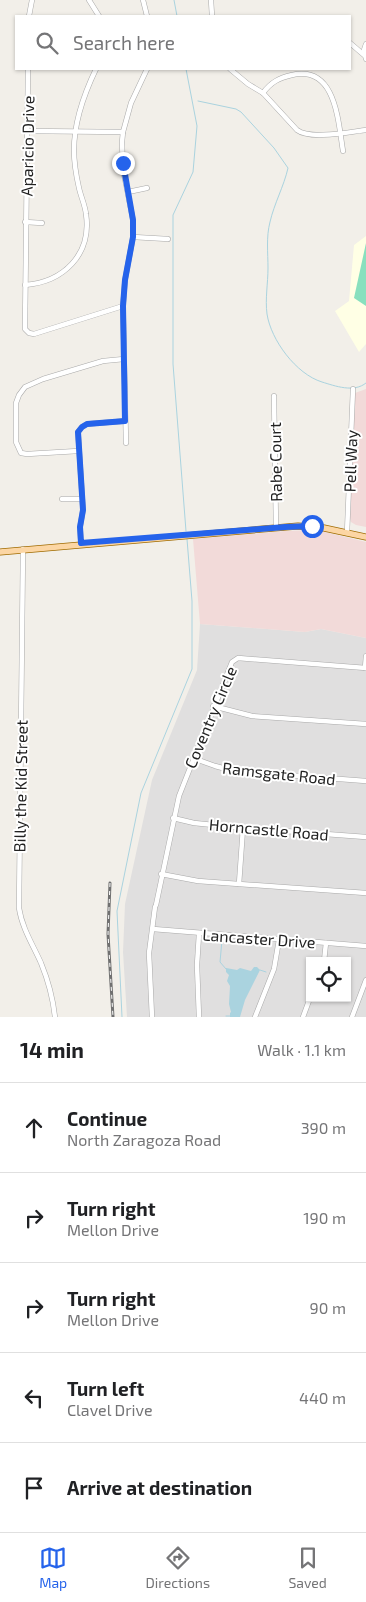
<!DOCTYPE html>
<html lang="en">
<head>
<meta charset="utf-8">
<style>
	:root { --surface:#fff; --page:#f6f6f6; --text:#202124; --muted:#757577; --line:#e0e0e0; --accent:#2563eb }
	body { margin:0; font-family:"Exo 2",sans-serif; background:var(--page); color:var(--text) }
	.controls { position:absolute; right:15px; bottom:15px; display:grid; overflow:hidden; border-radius:0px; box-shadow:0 1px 4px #0004 }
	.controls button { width:45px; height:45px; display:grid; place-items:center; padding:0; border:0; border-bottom:1px solid var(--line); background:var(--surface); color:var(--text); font:25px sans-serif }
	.stop { position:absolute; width:15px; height:15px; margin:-11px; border:4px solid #2563eb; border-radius:50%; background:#fff }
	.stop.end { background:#2563eb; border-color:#fff; box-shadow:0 1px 5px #0008 }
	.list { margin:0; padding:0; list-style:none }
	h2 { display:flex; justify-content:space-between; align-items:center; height:65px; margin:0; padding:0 20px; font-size:21px }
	h2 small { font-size:16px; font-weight:400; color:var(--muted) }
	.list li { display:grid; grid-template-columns:32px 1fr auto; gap:15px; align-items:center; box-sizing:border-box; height:90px; padding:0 20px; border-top:1px solid var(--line) }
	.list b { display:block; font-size:19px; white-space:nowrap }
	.list p { margin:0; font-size:16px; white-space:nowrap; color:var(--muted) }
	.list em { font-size:16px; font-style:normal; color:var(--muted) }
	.icon { flex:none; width:28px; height:28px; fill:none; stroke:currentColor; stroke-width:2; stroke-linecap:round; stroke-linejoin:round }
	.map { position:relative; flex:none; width:366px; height:1017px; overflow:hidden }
	.search { position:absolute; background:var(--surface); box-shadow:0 1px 4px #0004; left:15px; right:15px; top:15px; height:55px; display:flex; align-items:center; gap:12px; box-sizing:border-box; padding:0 18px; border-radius:0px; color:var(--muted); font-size:19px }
	.sheet { height:515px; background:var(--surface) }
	nav { display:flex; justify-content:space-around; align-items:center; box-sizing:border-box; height:70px; border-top:1px solid var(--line); background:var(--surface); font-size:14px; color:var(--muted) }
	nav a { display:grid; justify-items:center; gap:2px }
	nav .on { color:var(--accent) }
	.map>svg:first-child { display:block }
</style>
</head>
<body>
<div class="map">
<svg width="366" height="1017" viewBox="0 0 366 1017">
	<rect width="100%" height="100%" fill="#f2efe9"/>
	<path fill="#e0dfdf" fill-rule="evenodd" d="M200 624 305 632 321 629 366 638V1017H127L123 952 125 904 152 780 197 670ZM310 961H347V998H310Z"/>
	<g fill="#f2dad9">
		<path d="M366 389V527L356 525 351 522 350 518 355 393Z"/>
		<path d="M317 530 366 542V638L321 629 305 632 200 624 193 539 285 531Z"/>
	</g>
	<path fill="#ffffe5" d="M366 236V344L359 352 335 311 349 301 354 245Z"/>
	<path fill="#88e0be" d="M366 243V306L354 298Z"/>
	<path fill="#aad3df" d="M254 967H257L260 970 245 1000 240 1017H230V1013L231 1012 229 1004 230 986 227 981 229 975 226 972V968L237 970 240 968 251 971Z"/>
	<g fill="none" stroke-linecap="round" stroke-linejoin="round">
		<g stroke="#aad3df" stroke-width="1">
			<path d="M174 0 177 16"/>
			<path d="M186 69 197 126 193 172 173 215V364L186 531"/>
			<path d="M198 101 236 109 241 112 274 148 288 168C284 186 274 204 270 222 266 237 268 253 268 268 268 283 265 299 267 314 271 340 296 374 322 382 335 386 354 393 366 383"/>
			<path d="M222 940 220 962 226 969"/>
			<path d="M260 970 266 972"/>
			<path d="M226 1016H230"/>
			<path d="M122 1017 117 911 141 793 192 669V601L187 539"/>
		</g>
		<g stroke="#a9a9a9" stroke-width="5.5">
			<g id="minor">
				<path d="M89 0 99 16"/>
				<path d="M143 0 147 16"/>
				<path d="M211 0 212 16"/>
				<path d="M29 16 32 0"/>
				<path d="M350 43 364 55"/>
				<path d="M366 44 364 50 366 59"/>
				<path d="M28 69 25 329 29 333 34 334 123 306"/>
				<path d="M230 69 248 84 263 93 297 130C310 140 349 132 366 130"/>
				<path d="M263 93C271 82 279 78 292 75 336 65 338 121 343 151"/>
				<path d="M27 131 123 132"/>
				<path d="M128 192 147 188"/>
				<path d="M25 222 42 223"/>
				<path d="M133 237 168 239"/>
				<path d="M25 285C63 282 92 255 86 214 85 205 81 197 79 188 76 175 74 163 74 150 74 121 84 94 96 69"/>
				<path d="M274 396 276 528"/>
				<path d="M126 443 123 306 125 280 133 237V220L123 169 122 142 123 132 131 103 147 69"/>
				<path d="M78 451 27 454 21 453 16 442V403L19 395 25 387 43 379 103 361 124 359"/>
				<path d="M62 499H82"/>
				<path d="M347 533 353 389"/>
				<path d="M81 543 80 527 83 510 78 432 82 427 87 424 125 421"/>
				<path d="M23 549 19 908C22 928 33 945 41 963 48 980 53 999 55 1017"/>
				<path d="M365 668 366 656"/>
				<path d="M213 706 252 716 366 724"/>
				<path d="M193 758 215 766 234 771 366 781"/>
				<path d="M173 818 194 823 243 828 366 837"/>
				<path d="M161 874 198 881 366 893"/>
				<path d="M239 884 243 828"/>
				<path d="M156 905 179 796 232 662 238 658 366 668"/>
				<path d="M153 929 366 946"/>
				<path d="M199 934 197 965 199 1017"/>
				<path d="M324 961 326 943"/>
				<path d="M152 1017 149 953 155 907"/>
				<path d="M255 1017 274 969 279 940"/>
				<path d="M303 1017 310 998"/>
				<path d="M352 1017 366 980"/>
			</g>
		</g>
		<g stroke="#a06b00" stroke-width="7">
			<path id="major" d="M0 552 298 526 324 528 366 537"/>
		</g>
		<use href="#minor" stroke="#fff" stroke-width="4.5"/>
		<use href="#major" stroke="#fcd6a4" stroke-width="5.5"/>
		<g stroke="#707070" stroke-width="3">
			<path id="rail" d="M110 883 108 934 113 1017"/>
		</g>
		<use href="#rail" stroke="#fff" stroke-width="1" stroke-dasharray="4" stroke-linecap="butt"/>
	</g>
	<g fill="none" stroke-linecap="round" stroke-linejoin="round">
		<path stroke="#2563eb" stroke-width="6" d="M123 163 133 220V237L125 280 123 306 125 421 87 424 82 427 78 432 83 510 80 527 81 543 285 527 312 526"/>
	</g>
	<g text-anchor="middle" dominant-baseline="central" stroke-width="4" stroke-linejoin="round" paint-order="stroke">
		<g font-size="16" fill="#222" stroke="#fff">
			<text transform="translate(27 146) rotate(-89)">Aparicio Drive</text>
			<text transform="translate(350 461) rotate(-88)">Pell Way</text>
			<text transform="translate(275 462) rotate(-91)">Rabe Court</text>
			<text transform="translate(210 717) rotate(-67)">Coventry Circle</text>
			<text transform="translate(279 773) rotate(6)">Ramsgate Road</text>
			<text transform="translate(20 786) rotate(-89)">Billy the Kid Street</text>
			<text transform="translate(269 829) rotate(5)">Horncastle Road</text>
			<text transform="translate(259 938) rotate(4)">Lancaster Drive</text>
		</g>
	</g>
</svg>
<div class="controls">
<button><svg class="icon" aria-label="locate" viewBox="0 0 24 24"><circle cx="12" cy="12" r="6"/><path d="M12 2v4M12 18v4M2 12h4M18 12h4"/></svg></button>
</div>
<div class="stop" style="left:312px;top:526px"></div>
<div class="stop end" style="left:123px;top:163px"></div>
<div class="search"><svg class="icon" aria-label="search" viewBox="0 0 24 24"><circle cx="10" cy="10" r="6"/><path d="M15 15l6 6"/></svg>Search here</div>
</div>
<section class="sheet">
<h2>14 min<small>Walk · 1.1 km</small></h2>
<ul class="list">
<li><svg class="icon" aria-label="ahead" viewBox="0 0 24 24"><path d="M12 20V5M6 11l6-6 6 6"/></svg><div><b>Continue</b><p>North Zaragoza Road</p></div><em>390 m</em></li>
<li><svg class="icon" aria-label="right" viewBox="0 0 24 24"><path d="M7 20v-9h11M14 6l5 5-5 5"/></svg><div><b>Turn right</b><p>Mellon Drive</p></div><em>190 m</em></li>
<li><svg class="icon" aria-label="right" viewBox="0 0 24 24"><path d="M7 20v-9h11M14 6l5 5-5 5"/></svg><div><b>Turn right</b><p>Mellon Drive</p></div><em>90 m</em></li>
<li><svg class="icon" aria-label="left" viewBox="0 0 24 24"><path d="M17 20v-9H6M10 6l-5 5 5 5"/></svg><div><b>Turn left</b><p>Clavel Drive</p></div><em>440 m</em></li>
<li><svg class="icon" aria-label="arrive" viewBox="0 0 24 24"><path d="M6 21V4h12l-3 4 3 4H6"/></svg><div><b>Arrive at destination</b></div></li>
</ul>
</section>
<nav>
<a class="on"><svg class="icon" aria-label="map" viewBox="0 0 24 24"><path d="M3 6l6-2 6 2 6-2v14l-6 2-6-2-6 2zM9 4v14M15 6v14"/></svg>Map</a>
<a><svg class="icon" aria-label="directions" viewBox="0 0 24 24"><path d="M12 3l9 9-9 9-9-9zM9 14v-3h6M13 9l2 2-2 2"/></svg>Directions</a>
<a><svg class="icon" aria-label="saved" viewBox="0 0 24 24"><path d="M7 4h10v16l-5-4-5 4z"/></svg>Saved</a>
</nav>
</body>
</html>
